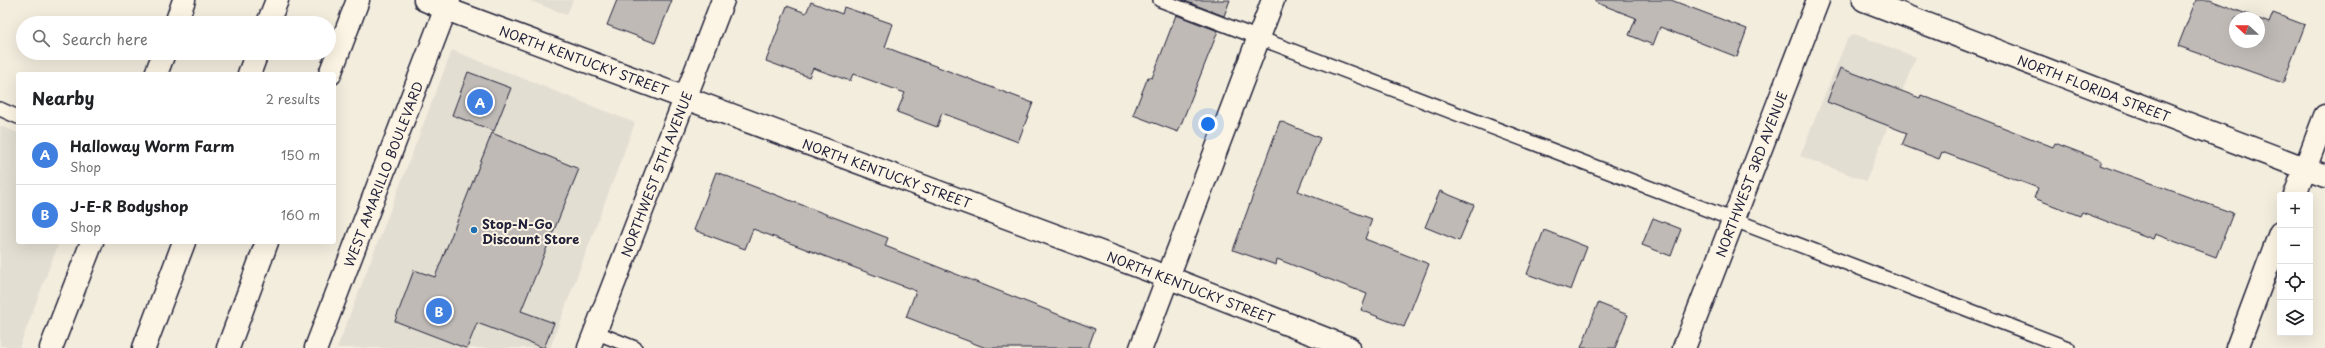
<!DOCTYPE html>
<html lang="en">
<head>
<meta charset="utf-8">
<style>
	:root { --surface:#fff; --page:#f6f6f6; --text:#202124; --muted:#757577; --line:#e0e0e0; --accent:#111827 }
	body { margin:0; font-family:"Playpen Sans",sans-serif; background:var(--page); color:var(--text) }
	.controls { position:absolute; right:12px; bottom:12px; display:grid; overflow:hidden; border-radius:4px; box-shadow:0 4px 16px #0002 }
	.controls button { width:36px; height:36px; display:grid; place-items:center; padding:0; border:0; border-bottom:1px solid var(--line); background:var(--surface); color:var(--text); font:20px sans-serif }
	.compass { position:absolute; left:2229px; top:12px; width:36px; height:36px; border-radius:50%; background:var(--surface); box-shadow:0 4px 16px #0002; rotate:291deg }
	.you { position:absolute; left:1208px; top:124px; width:14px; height:14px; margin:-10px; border:3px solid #fff; border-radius:50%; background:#1a73e8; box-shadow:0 0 0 6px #1a73e833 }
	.badge { display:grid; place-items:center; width:26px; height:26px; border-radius:50%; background:var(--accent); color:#fff; font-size:13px; font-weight:700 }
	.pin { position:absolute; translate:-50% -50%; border:2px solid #fff; box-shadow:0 1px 4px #0006 }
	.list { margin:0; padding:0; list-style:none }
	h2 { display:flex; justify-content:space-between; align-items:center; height:52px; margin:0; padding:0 16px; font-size:17px }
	h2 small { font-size:13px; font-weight:400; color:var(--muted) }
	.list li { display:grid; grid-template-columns:26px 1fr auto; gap:12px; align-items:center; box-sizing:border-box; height:60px; padding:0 16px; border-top:1px solid var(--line) }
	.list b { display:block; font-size:15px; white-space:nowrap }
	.list p { margin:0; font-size:13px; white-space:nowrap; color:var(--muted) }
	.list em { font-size:13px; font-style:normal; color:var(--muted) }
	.icon { flex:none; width:22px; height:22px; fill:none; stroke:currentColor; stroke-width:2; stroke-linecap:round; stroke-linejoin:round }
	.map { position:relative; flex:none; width:2325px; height:348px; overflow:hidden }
	.search { position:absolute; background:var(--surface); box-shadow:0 4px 16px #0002; left:16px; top:16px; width:320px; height:44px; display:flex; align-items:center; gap:10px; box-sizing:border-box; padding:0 14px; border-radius:22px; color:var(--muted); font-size:15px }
	.panel { position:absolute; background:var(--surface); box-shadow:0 4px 16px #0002; left:16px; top:72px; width:320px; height:172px; border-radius:4px }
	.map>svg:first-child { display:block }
</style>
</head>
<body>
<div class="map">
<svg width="2325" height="348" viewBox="0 0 2325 348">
	<rect width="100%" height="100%" fill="#f3edde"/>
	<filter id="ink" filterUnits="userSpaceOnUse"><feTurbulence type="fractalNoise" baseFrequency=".025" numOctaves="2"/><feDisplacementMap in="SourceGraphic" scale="8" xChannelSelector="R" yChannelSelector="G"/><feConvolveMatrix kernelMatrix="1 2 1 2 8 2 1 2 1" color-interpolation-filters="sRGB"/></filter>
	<g filter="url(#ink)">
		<g fill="#e3ded2">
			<path d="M528 0H573L567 15Z"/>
			<path d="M1854 34 1916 57 1866 181 1800 156 1847 39Z"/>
			<path d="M452 50 635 123 550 348H337Z"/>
			<path d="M0 126 18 133V242H59L19 348 0 346Z"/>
		</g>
		<g fill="#bfbab6" stroke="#22223b">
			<path d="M617 0H672L655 43 607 25Z"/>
			<path d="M1182 0H1230L1224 16Z"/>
			<path d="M1595 0H1671L1747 29 1737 57 1660 27 1653 45 1629 35 1636 18 1595 2Z"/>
			<path d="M2196 0H2210L2257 18H2235V42H2259V19L2269 23 2273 13 2305 25 2283 83 2178 46Z"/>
			<path d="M811 2 842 14 844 7 893 24 885 47 1033 103 1018 142 942 113 937 127 897 112 905 93 853 74 850 81 813 68 809 77 766 61 787 6 806 13Z"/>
			<path d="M1176 15 1218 31 1178 132 1133 115 1148 77 1152 78Z"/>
			<path d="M1840 68 1920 98 1921 95 2053 147 2055 143 2102 161 2100 165 2233 213 2216 257 2155 234 2153 239 2082 212 2080 216 2034 198 2038 188 1942 152 1939 159 1902 145 1907 133 1827 102Z"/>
			<path d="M468 72 511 88 494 131 452 115Z"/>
			<path d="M1280 121 1320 138 1298 191 1372 219 1365 239 1429 264 1404 327 1361 310 1367 294 1277 259 1276 265 1233 250Z"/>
			<path d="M492 133 579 169 521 311 554 323 544 348 477 323 467 348H465L395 321 414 270 435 277Z"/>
			<path d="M716 172 888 238 885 246 1095 329 1088 348H986L906 317 916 291 753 229 745 249 694 230Z"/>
			<path d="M1440 191 1474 205 1459 241 1425 227Z"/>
			<path d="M1653 218 1681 229 1671 256 1642 245Z"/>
			<path d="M1544 230 1587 247 1571 290 1527 274Z"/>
			<path d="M1598 303 1628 315 1615 348H1581Z"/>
		</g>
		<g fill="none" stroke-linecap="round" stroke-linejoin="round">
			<g stroke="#22223b" stroke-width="16">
				<g id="lane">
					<path d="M1160 0 2068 348"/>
					<path d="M0 109 18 117"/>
					<path d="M595 332 635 348"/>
				</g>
			</g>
			<g stroke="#22223b" stroke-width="25">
				<g id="street">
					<path d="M1864 0 2325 176"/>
					<path d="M446 9 1167 277 1349 348"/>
					<path d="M2295 195 2325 116"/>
					<path d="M589 348 723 0"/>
					<path d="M1141 348 1273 0"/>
					<path d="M2237 348 2280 233"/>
				</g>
			</g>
			<g stroke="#22223b" stroke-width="25">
				<g id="secondary">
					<path d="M425 0 446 9"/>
					<path d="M176 23 184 0"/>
					<path d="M156 74 164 53"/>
					<path d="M51 348 92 242"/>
					<path d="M316 348 449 0"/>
					<path d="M1684 348 1818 0"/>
				</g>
			</g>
			<g stroke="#22223b" stroke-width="25">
				<g id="highway">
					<path d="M268 23 277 0"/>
					<path d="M249 74 257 53"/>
					<path d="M330 74 358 0"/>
					<path d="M144 348 184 242"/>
					<path d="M228 348 267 242"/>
				</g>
			</g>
			<use href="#lane" stroke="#fcf5e5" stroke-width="13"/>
			<use href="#street" stroke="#fcf5e5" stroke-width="22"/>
			<use href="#secondary" stroke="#fcf5e5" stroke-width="22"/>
			<use href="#highway" stroke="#fcf5e5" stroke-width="22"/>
		</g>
	</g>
	<circle fill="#1f6fb2" stroke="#fcf5e5" stroke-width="1.5" cx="474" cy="230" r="4"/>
	<g text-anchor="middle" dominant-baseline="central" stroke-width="4" stroke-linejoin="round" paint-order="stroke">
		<g font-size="13" fill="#22223b" stroke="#fcf5e5">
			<text transform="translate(584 60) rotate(20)">NORTH KENTUCKY STREET</text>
			<text transform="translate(2094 88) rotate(21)">NORTH FLORIDA STREET</text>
			<text transform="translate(887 173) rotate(20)">NORTH KENTUCKY STREET</text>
			<text transform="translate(383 174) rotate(-69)">WEST AMARILLO BOULEVARD</text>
			<text transform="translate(656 174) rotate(-69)">NORTHWEST 5TH AVENUE</text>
			<text transform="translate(1751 174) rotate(-69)">NORTHWEST 3RD AVENUE</text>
			<text transform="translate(1191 287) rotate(21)">NORTH KENTUCKY STREET</text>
		</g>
		<g font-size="13" font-weight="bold" fill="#22223b" stroke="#fcf5e5" text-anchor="start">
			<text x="482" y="223">Stop-N-Go<tspan x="482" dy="15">Discount Store</tspan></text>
		</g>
	</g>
</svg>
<div class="controls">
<button>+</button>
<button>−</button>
<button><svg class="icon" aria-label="locate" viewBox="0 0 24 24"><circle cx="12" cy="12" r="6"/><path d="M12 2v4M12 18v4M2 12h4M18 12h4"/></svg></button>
<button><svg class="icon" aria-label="layers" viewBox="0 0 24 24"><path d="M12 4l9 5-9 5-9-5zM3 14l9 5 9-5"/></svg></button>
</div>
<svg class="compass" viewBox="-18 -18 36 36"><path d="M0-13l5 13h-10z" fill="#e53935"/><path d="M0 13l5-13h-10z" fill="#757577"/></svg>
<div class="you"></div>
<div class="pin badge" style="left:480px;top:102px;background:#3f7fe0">A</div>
<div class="pin badge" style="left:439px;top:311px;background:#3f7fe0">B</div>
<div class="search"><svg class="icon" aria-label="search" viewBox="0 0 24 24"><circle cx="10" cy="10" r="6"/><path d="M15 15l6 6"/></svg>Search here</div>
<section class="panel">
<h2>Nearby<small>2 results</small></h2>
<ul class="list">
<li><span class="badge" style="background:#3f7fe0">A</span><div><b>Halloway Worm Farm</b><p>Shop</p></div><em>150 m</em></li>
<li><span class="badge" style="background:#3f7fe0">B</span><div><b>J-E-R Bodyshop</b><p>Shop</p></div><em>160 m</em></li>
</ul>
</section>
</div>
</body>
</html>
